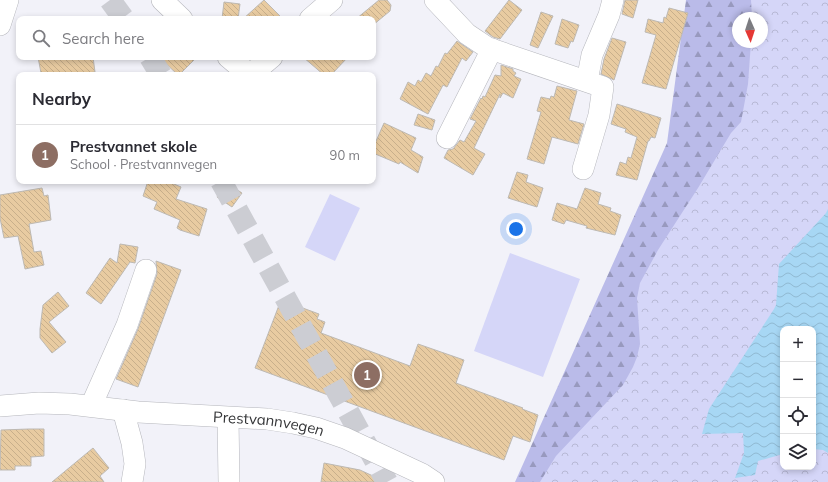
<!DOCTYPE html>
<html lang="en">
<head>
<meta charset="utf-8">
<style>
	:root { --surface:#fff; --page:#f7f7f7; --text:#2b2b33; --muted:#7c7c81; --line:#e1e1e2; --accent:#db2777 }
	body { margin:0; font-family:Mulish,sans-serif; background:var(--page); color:var(--text) }
	.controls { position:absolute; right:12px; bottom:12px; display:grid; overflow:hidden; border-radius:8px; box-shadow:0 2px 6px #0003 }
	.controls button { width:36px; height:36px; display:grid; place-items:center; padding:0; border:0; border-bottom:1px solid var(--line); background:var(--surface); color:var(--text); font:20px sans-serif }
	.compass { position:absolute; left:732px; top:12px; width:36px; height:36px; border-radius:50%; background:var(--surface); box-shadow:0 2px 6px #0003; rotate:177deg }
	.you { position:absolute; left:516px; top:229px; width:14px; height:14px; margin:-10px; border:3px solid #fff; border-radius:50%; background:#1a73e8; box-shadow:0 0 0 6px #1a73e833 }
	.badge { display:grid; place-items:center; width:26px; height:26px; border-radius:50%; background:var(--accent); color:#fff; font-size:13px; font-weight:700 }
	.pin { position:absolute; translate:-50% -50%; border:2px solid #fff; box-shadow:0 1px 4px #0006 }
	.list { margin:0; padding:0; list-style:none }
	h2 { display:flex; justify-content:space-between; align-items:center; height:52px; margin:0; padding:0 16px; font-size:17px }
	h2 small { font-size:13px; font-weight:400; color:var(--muted) }
	.list li { display:grid; grid-template-columns:26px 1fr auto; gap:12px; align-items:center; box-sizing:border-box; height:60px; padding:0 16px; border-top:1px solid var(--line) }
	.list b { display:block; font-size:15px; white-space:nowrap }
	.list p { margin:0; font-size:13px; white-space:nowrap; color:var(--muted) }
	.list em { font-size:13px; font-style:normal; color:var(--muted) }
	.icon { flex:none; width:22px; height:22px; fill:none; stroke:currentColor; stroke-width:2; stroke-linecap:round; stroke-linejoin:round }
	.map { position:relative; flex:none; width:828px; height:482px; overflow:hidden }
	.search { position:absolute; background:var(--surface); box-shadow:0 2px 6px #0003; left:16px; top:16px; width:360px; height:44px; display:flex; align-items:center; gap:10px; box-sizing:border-box; padding:0 14px; border-radius:8px; color:var(--muted); font-size:15px }
	.panel { position:absolute; background:var(--surface); box-shadow:0 2px 6px #0003; left:16px; top:72px; width:360px; height:112px; border-radius:8px }
	.map>svg:first-child { display:block }
</style>
</head>
<body>
<div class="map">
<svg width="828" height="482" viewBox="0 0 828 482">
	<defs>
		<pattern id="forest-firs" width="22" height="20" patternUnits="userSpaceOnUse"><rect width="22" height="20" fill="#babbe9"/><path d="M5 1l3.5 6h-7zM16 11l3.5 6h-7z" fill="#9899be"/></pattern>
		<pattern id="park-crowns" width="20" height="18" patternUnits="userSpaceOnUse"><rect width="20" height="18" fill="#d5d6f8"/><path d="M2 6a3 3 0 1 1 6 0M12 15a3 3 0 1 1 6 0" fill="none" stroke="#b7b8d5"/></pattern>
		<pattern id="water-waves" width="16" height="10" patternUnits="userSpaceOnUse"><rect width="16" height="10" fill="#a7d7f4"/><path d="M0 5q4-4 8 0t8 0" fill="none" stroke="#90b9d2"/></pattern>
		<pattern id="building-back-hatch" width="6" height="6" patternUnits="userSpaceOnUse"><rect width="6" height="6" fill="#e8cba1"/><path d="M-1 5l2 2M0 0l6 6M5-1l2 2" fill="none" stroke="#c8af8b"/></pattern>
	</defs>
	<rect width="100%" height="100%" fill="#f2f2f9"/>
	<g fill="#d5d6f8">
		<path d="M330 194 360 208 335 261 305 247Z"/>
		<path d="M510 253 580 279 543 377 474 351Z"/>
	</g>
	<path fill="url(#forest-firs)" fill-rule="evenodd" d="M686 0H791L645 482H515L667 143ZM738 18H762V42H738Z"/>
	<path fill="url(#park-crowns)" fill-rule="evenodd" d="M751 0H828V482H540L556 456 623 385 633 367 637 357 640 344 637 298 640 283 658 250 698 188 731 133 741 122 748 84 751 42H762V18H752ZM783 329H813V467H783Z"/>
	<path fill="url(#water-waves)" d="M828 209V453L823 450 813 449V329H783V454L758 461 755 475 735 478 744 453 743 433 702 434 709 409 774 309 776 305 779 264 826 213Z"/>
	<g fill="url(#building-back-hatch)" stroke="#bdb9b3">
		<path d="M264 0 283 19H243Z"/>
		<path d="M379 0H387L391 5 390 11 373 25V19H356Z"/>
		<path d="M509 0 522 10 500 39 493 37 485 31Z"/>
		<path d="M625 0H638L633 18 622 14Z"/>
		<path d="M224 2 240 4 238 19H222Z"/>
		<path d="M669 8 688 13 666 89 642 83 656 35 645 32 648 19 663 23 664 17 666 18Z"/>
		<path d="M541 12 553 16 538 48 530 45Z"/>
		<path d="M562 19 579 25 573 42 571 41 568 48 555 44Z"/>
		<path d="M612 38 626 42 614 80 601 74 604 59Z"/>
		<path d="M457 41 473 52 466 61 462 58 447 87 443 85 428 114 400 99 408 82 415 86 418 80 421 82 426 73 431 76 436 66 438 67 445 53 447 54Z"/>
		<path d="M38 57H93L95 72 75 75H45V73H41Z"/>
		<path d="M159 57H197L179 75H178Z"/>
		<path d="M303 57H348L331 75H324Z"/>
		<path d="M501 65 513 69V71L516 73 514 76 521 79 513 98 503 93 500 98V94L474 148 485 154 473 175 444 158 448 150 453 149 460 140 464 142 476 121 470 119 481 98 482 99 483 96 485 97 495 75 501 76Z"/>
		<path d="M557 86 577 91 569 120 584 124 578 144 552 137 544 164 527 159 541 112 537 111 541 97 550 99 551 96 554 97Z"/>
		<path d="M617 104 661 118 655 138 651 137 649 141H648L637 180 616 175 620 162 626 164 628 157 631 158 637 137 625 132 626 129 611 124Z"/>
		<path d="M418 114 435 120 432 130 414 125Z"/>
		<path d="M384 123 416 138 411 150 423 157 418 173 400 162 399 164 373 153V148Z"/>
		<path d="M517 172 528 175 526 182 543 188 537 207 508 198Z"/>
		<path d="M148 181H167L181 187 176 199 207 209 199 236 180 230 177 228 180 220 154 209 157 202 143 196Z"/>
		<path d="M227 183 242 193 232 207 217 197Z"/>
		<path d="M42 188 44 196 48 195 51 220 29 224 34 252 41 251 44 265 25 269 18 236 4 238 0 218V195Z"/>
		<path d="M585 188 601 193 598 204 611 208 610 211 621 215 615 235 586 228 587 226 566 220 564 224 552 220 557 203 577 209Z"/>
		<path d="M120 244 138 247 135 263 130 262 101 304 86 293 110 258 117 263Z"/>
		<path d="M156 261 181 270 138 387 116 379 138 329 157 274Z"/>
		<path d="M58 292 69 306 49 322 66 342 52 353 40 338V329L43 305Z"/>
		<path d="M281 300 319 314 317 319 325 322 321 333 410 366 418 344 464 360 456 383 523 408 522 409 538 415 530 442 513 436 504 460 255 368Z"/>
		<path d="M29 429H44V456L31 457V466H15V470H0L1 430Z"/>
		<path d="M93 448 109 468 100 476 104 482H52Z"/>
		<path d="M324 463 360 470 386 482H321Z"/>
	</g>
	<g fill="none" stroke-linecap="round" stroke-linejoin="round">
		<g stroke="#cccdd3" stroke-width="22" stroke-dasharray="22 11" stroke-linecap="butt">
			<path d="M110 0 124 19"/>
			<path d="M150 57 161 75"/>
			<path d="M221 181 387 482"/>
		</g>
		<g stroke="#b5b6bc" stroke-width="22">
			<g id="minor">
				<path d="M162 0 182 19"/>
				<path d="M435 0 467 34 488 48 603 87 599 115 583 169"/>
				<path d="M310 19 332 0"/>
				<path d="M0 25 8 0"/>
				<path d="M228 57 241 68 250 72 259 68 272 57"/>
				<path d="M587 81 592 55 609 15 613 0"/>
				<path d="M447 138 492 49"/>
				<path id="s1" d="M0 406 39 403 70 404 138 412 267 419 293 423 316 428 345 438 422 474 434 482"/>
				<path d="M91 406 127 325 146 270"/>
				<path d="M123 410 132 443 135 464 132 482"/>
				<path d="M228 418 229 482"/>
			</g>
		</g>
		<use href="#minor" stroke="#fff" stroke-width="21"/>
	</g>
	<g text-anchor="middle" dominant-baseline="central" stroke-width="3.5" stroke-linejoin="round" paint-order="stroke">
		<g font-size="15" fill="#363739" stroke="#f2f2f9">
			<text stroke="none"><textPath href="#s1" startOffset="270">Prestvannvegen</textPath></text>
		</g>
	</g>
</svg>
<div class="controls">
<button>+</button>
<button>−</button>
<button><svg class="icon" aria-label="locate" viewBox="0 0 24 24"><circle cx="12" cy="12" r="6"/><path d="M12 2v4M12 18v4M2 12h4M18 12h4"/></svg></button>
<button><svg class="icon" aria-label="layers" viewBox="0 0 24 24"><path d="M12 4l9 5-9 5-9-5zM3 14l9 5 9-5"/></svg></button>
</div>
<svg class="compass" viewBox="-18 -18 36 36"><path d="M0-13l5 13h-10z" fill="#e53935"/><path d="M0 13l5-13h-10z" fill="#7c7c81"/></svg>
<div class="you"></div>
<div class="pin badge" style="left:367px;top:375px;background:#8d6e63">1</div>
<div class="search"><svg class="icon" aria-label="search" viewBox="0 0 24 24"><circle cx="10" cy="10" r="6"/><path d="M15 15l6 6"/></svg>Search here</div>
<section class="panel">
<h2>Nearby<small></small></h2>
<ul class="list">
<li><span class="badge" style="background:#8d6e63">1</span><div><b>Prestvannet skole</b><p>School · Prestvannvegen</p></div><em>90 m</em></li>
</ul>
</section>
</div>
</body>
</html>
